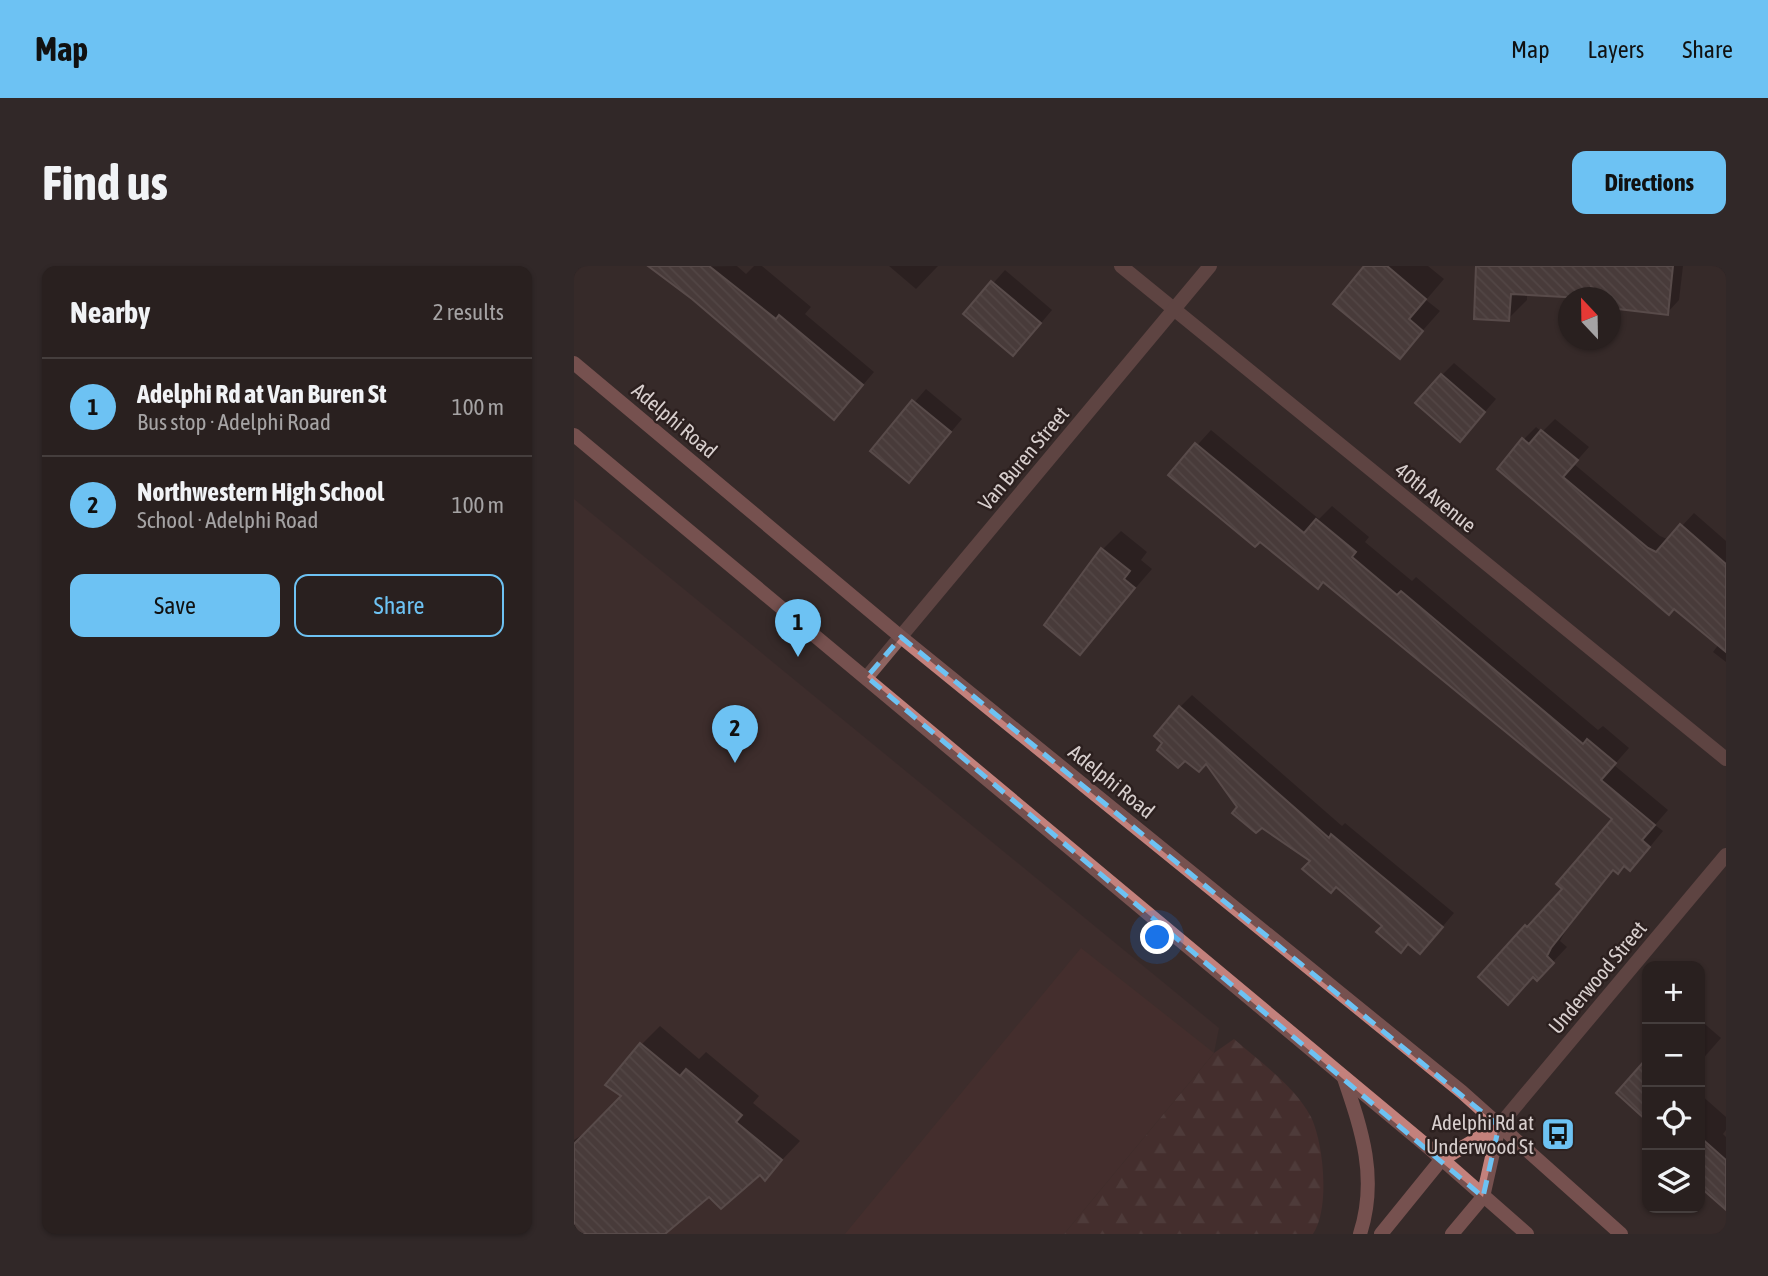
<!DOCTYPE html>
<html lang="en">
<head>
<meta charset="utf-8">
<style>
	:root { --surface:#29201f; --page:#312828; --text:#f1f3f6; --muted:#a5a3a4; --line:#453e3d; --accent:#6dc2f3 }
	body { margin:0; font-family:"Asap Condensed",sans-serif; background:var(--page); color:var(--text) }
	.controls { position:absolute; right:21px; bottom:21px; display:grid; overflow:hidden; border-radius:14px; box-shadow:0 2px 5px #0004 }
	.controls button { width:63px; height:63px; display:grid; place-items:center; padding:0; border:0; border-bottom:2px solid var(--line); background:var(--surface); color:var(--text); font:35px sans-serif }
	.compass { position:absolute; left:984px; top:21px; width:63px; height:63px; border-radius:50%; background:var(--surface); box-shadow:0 2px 5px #0004; rotate:338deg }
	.you { position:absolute; left:584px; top:672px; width:24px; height:24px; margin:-18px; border:5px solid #fff; border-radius:50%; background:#1a73e8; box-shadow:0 0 0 10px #1a73e833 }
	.badge { display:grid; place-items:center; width:46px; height:46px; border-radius:50%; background:var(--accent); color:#111; font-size:23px; font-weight:700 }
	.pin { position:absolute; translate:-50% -58px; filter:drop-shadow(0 2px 4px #0008) }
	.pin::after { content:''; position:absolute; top:37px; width:24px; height:21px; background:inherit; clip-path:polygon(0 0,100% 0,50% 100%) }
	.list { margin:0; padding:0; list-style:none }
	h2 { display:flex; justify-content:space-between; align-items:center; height:91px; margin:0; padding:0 28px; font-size:30px }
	h2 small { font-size:23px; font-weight:400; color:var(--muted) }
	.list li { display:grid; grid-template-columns:46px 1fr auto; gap:21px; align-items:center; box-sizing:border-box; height:98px; padding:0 28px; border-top:2px solid var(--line) }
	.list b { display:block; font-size:26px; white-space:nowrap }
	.list p { margin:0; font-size:23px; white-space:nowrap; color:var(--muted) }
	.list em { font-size:23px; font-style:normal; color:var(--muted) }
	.actions { display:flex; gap:14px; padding:21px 28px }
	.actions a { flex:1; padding:16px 0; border:2px solid var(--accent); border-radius:14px; text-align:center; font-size:24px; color:var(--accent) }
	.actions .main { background:var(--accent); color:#111 }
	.icon { flex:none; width:38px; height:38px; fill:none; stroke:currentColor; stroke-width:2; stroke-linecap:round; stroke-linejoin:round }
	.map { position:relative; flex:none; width:1152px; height:968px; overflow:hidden; border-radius:14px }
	header { display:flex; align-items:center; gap:42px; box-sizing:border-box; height:98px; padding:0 35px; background:var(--accent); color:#111 }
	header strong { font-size:33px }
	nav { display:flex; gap:38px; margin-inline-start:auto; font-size:24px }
	.intro { display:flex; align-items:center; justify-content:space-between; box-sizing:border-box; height:168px; padding:0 42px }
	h1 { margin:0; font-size:49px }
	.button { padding:18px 32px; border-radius:14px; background:var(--accent); color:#111; font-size:24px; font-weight:700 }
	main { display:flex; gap:42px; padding:0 42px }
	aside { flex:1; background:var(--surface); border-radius:14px; box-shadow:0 2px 5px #0004 }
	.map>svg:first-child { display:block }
</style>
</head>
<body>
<header>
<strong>Map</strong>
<nav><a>Map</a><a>Layers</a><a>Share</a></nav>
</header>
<div class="intro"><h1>Find us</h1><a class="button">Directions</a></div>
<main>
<aside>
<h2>Nearby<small>2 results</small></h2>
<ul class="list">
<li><span class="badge">1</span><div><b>Adelphi Rd at Van Buren St</b><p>Bus stop · Adelphi Road</p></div><em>100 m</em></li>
<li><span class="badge">2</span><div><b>Northwestern High School</b><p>School · Adelphi Road</p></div><em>100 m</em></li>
</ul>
<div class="actions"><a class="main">Save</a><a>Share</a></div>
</aside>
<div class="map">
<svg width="1152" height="968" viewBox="0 0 1152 968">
	<defs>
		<pattern id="forest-firs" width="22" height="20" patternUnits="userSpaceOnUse" patternTransform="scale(1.75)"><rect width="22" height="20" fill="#543431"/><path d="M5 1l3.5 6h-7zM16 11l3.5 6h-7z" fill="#6c504e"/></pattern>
		<pattern id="building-back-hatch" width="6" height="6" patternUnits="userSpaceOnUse" patternTransform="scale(1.75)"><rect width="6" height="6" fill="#5e504e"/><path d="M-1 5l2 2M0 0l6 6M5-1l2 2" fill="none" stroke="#746866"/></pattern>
	</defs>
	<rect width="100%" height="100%" fill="#372a29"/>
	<path fill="#45312f" d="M0 233 645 762 640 787 490 968H0Z"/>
	<path fill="url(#forest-firs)" d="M660 773C686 796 721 820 737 851 750 878 756 943 739 968H490L640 787Z"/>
	<path fill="#543431" d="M507 682 640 787 490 968H271Z"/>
	<g fill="#0007">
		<path d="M163 0 172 8 180 0H188L237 41 231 48 300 106 272 139 226 120 78 1Z"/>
		<path d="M315 0H364L342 23Z"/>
		<path d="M792 0H854L870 13 852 34 866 45 826 90Z"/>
		<path d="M904 0H999L953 27V34L934 53Z"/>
		<path d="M1029 0H1109L1105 34 1093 47 1045 41 1036 34Z"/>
		<path d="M431 4 478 44 452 75 392 48Z"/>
		<path d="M880 97 922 133 898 161 868 109Z"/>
		<path d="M352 123 388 153 347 202 299 184Z"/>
		<path d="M981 153 1015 181 1000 198 1086 270 1095 274 1120 247 1152 275V396L1139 386 1145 378 950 173 962 161 968 166Z"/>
		<path d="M637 164 745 253 758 240 795 271 791 276 838 315 842 311 1024 464 1029 460 1055 482 1040 499 1094 544 1081 559 1089 565 1070 588 1040 603 991 666 986 675 993 681 977 698 952 660 991 623 1040 552 749 314 596 209Z"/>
		<path d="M547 265 573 286 567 294 578 303 506 386 472 359 529 283Z"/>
		<path d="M618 429 768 560 771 557 880 647 858 673 810 660 738 594 665 541 606 441Z"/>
		<path d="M1126 754 1147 772 1126 796Z"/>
		<path d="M86 760 125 793 132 786 185 830 179 837 226 875 191 912 186 907 136 929 88 968H0V874L14 865 49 830 67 779Z"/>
		<path d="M1126 828 1152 851V864L1149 868 1152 871V926L1129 922 1126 925Z"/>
	</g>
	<g fill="url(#building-back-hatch)" stroke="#827371" stroke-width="2">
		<path d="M74 0H135L202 53 205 49 289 119 260 154 118 33Z"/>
		<path d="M790 0H813L852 33 835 53 849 65 826 93 759 38Z"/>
		<path d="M902 0H1099L1094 49 1044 43 1037 37V32H1030L1017 21 1008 32 937 28 935 55 900 53Z"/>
		<path d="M417 15 467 57 439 90 389 48Z"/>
		<path d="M867 108 911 146 886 176 841 137Z"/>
		<path d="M338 134 377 166 335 217 296 185Z"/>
		<path d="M967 164 1004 194 989 211 1074 282 1082 286 1106 258 1152 298V386L1100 343 1095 349 923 203 948 172 955 178Z"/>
		<path d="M621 177 730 267 742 253 782 286 778 291 823 329 827 325 1009 478 1013 473 1042 497 1027 514 1081 559 1068 574 1076 581 1056 605 1050 600 1044 608 1039 604 977 682 973 690 980 697 963 715 959 711 934 739 904 711 951 659 953 661 988 623 982 618 1038 553 749 316 744 323 686 276 681 281 594 209Z"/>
		<path d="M527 282 556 305 550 313 561 322 506 389 470 359Z"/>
		<path d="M605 440 755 572 757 568 869 661 846 688 834 678 827 687 802 666 808 660 762 621 757 627 728 603 736 595 688 562 682 567 658 547 663 541 632 498 625 506 611 495 604 502 583 484 588 477 580 470Z"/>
		<path d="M66 777 106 810 112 803 168 849 162 856 208 894 191 915 186 909 147 943 135 931 91 968H0V878L47 830 31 819Z"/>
		<path d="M1073 792V855L1042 827Z"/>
		<path d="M1126 871 1152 894V944L1126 921Z"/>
	</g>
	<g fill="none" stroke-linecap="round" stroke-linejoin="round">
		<g stroke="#8e6460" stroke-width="14">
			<path d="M547 0 1152 493"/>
			<path d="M293 411 636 0"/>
			<path d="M925 860 1152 589"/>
		</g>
		<g stroke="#c3817c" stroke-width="14">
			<path d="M0 97 327 371 888 826 1047 968"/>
			<path d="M0 169 854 881 953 968"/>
			<path d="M770 812C788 865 804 912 786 968"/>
			<path d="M807 968 867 894 925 860"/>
			<path d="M878 968 909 931 925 860"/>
		</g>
	</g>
	<path d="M0 0H1152V968H0ZM327 371 925 860 909 931 293 411Z" fill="#372a29" fill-opacity=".55" fill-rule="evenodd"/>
	<path fill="none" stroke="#6dc2f3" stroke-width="5" stroke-dasharray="14 9" stroke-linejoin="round" d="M327 371 925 860 909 931 293 411Z"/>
	<defs>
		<g id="bus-square" transform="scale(1.75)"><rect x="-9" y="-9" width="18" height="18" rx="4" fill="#6dc2f3" stroke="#2c201f"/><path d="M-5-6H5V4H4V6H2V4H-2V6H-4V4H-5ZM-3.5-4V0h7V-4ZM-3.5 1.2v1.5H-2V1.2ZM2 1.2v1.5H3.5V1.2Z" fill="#111"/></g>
	</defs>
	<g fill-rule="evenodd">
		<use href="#bus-square" x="984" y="868"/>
	</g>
	<g text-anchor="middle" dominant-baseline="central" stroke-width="5" stroke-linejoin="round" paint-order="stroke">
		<g font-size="21" fill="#d8cfce" stroke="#2c201f">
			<text transform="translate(101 154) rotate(40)">Adelphi Road</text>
			<text transform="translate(449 192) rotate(-50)">Van Buren Street</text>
			<text transform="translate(862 231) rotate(39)">40th Avenue</text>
			<text transform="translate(538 515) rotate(39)">Adelphi Road</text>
			<text transform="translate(1023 711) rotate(-50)">Underwood Street</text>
		</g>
		<g font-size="21" fill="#d8cfce" stroke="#2c201f" text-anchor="end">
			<text x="960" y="856">Adelphi Rd at<tspan x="960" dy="24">Underwood St</tspan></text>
		</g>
	</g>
</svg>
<div class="controls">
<button>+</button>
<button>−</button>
<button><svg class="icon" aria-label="locate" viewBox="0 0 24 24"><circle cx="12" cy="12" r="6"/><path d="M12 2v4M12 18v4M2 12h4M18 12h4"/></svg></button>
<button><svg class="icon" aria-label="layers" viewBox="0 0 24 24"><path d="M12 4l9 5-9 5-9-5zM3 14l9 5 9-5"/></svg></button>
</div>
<svg class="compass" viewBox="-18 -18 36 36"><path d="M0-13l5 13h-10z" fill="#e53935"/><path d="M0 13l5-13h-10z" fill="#a5a3a4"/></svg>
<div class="you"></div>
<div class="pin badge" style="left:224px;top:391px">1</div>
<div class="pin badge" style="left:161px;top:497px">2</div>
</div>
</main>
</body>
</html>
